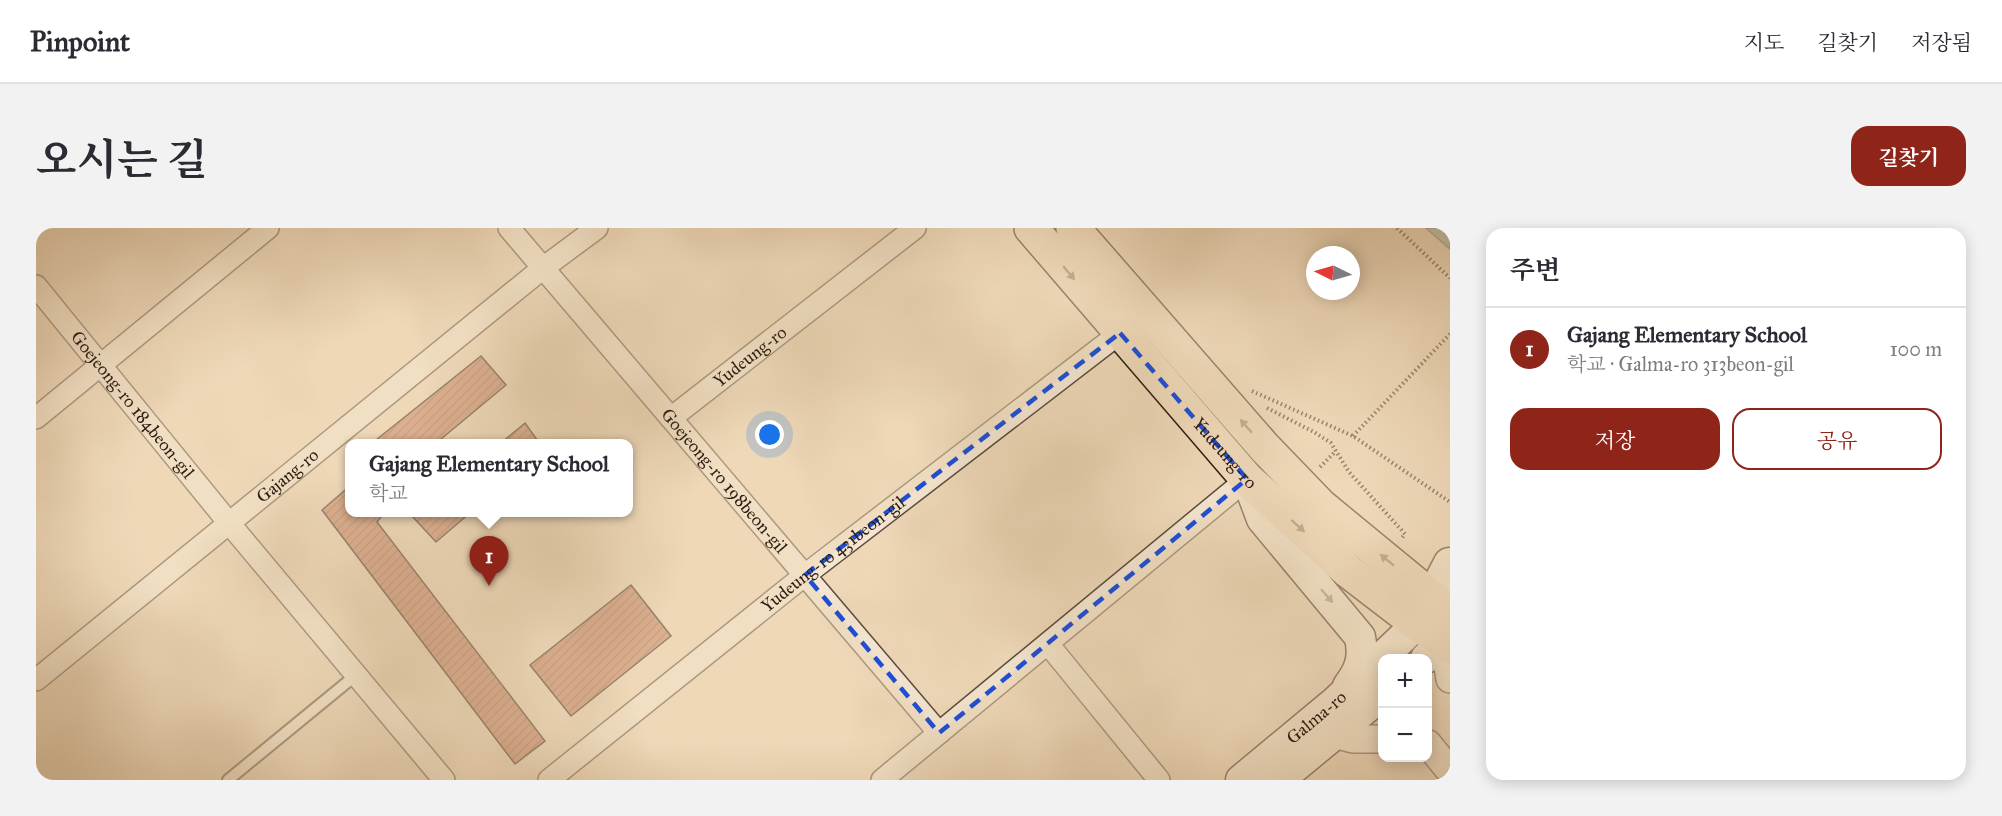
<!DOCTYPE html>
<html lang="ko">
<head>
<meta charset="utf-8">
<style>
	:root { --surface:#fff; --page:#f2f2f3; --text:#2b2b33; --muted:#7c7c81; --line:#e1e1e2; --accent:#8f2418 }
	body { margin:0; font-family:"IM FELL Great Primer","Noto Serif KR",serif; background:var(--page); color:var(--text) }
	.controls { position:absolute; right:18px; bottom:18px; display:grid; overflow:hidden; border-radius:12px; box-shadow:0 3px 15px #0003 }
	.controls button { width:54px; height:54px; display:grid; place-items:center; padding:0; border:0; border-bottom:2px solid var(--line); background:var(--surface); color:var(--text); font:30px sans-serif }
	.compass { position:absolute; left:1270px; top:18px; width:54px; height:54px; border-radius:50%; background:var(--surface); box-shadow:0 3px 15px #0003; rotate:275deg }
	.you { position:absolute; left:734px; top:207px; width:21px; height:21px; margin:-15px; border:4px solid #fff; border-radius:50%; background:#1a73e8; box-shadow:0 0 0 9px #1a73e833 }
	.badge { display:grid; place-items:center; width:39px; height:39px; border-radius:50%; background:var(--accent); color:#fff; font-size:20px; font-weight:700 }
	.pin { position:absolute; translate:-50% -50px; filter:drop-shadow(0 2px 3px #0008) }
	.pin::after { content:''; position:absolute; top:32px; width:21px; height:18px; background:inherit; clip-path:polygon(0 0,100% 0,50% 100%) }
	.popup { position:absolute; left:309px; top:211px; width:288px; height:78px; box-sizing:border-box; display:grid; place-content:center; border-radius:12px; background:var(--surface); filter:drop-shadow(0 2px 4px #0005); font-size:20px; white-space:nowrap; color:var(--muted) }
	.popup b { font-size:22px; color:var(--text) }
	.popup::after { content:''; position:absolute; left:50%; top:100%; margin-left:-12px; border:12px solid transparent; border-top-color:var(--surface) }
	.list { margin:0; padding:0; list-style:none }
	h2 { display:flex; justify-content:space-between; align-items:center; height:78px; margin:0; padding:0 24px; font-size:26px }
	h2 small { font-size:20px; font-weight:400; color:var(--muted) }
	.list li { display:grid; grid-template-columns:39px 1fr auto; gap:18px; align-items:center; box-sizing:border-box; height:84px; padding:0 24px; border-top:2px solid var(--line) }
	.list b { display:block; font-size:22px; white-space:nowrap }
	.list p { margin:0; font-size:20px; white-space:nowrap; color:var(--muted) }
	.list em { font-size:20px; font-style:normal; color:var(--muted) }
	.actions { display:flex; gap:12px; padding:18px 24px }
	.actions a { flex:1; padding:14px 0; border:2px solid var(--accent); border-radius:18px; text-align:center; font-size:21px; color:var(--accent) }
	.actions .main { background:var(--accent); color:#fff }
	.map { position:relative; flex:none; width:1414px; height:552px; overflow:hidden; border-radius:18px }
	header { display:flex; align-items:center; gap:36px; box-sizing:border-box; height:84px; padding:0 30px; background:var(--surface); border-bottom:2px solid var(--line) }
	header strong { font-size:28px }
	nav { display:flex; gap:33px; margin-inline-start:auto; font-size:21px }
	.intro { display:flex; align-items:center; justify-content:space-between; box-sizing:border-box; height:144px; padding:0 36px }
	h1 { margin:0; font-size:42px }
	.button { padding:15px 27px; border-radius:18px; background:var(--accent); color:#fff; font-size:21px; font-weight:700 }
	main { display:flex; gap:36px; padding:0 36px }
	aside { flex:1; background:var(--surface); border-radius:18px; box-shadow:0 3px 15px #0003 }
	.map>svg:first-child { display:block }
</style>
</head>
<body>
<header>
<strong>Pinpoint</strong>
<nav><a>지도</a><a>길찾기</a><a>저장됨</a></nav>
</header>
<div class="intro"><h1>오시는 길</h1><a class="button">길찾기</a></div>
<main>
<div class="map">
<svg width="1414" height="552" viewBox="0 0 1414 552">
	<defs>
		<pattern id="building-hatch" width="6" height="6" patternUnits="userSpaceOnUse" patternTransform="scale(1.5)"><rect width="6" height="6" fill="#c67c5e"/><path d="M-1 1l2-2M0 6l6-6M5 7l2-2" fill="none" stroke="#a1654c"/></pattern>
	</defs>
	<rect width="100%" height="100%" fill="#eed8b8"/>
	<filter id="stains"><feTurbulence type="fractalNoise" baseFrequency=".00333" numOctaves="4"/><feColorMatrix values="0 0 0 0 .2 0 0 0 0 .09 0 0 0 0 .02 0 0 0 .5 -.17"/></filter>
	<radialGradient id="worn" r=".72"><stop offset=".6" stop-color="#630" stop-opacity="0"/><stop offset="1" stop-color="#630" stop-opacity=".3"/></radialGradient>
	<path fill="#9abaab" stroke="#6f7b6e" stroke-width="1.5" d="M1390 0H1414V21Z"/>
	<g fill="url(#building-hatch)" stroke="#2e1d13" stroke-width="1.5">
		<path d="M445 128 470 157 399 216H335Z"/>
		<path d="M489 195 504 216H464Z"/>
		<path d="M314 258V284H349L341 294 509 513 479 536 286 282Z"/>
		<path d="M381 284H435L400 314 376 288Z"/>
		<path d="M595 357 635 408 535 488 494 437Z"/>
	</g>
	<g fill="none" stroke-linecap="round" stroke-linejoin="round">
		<g stroke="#5e4c3c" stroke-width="14">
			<path id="service" d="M192 552 320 447"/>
		</g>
		<g stroke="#5e4c3c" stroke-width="24">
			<g id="minor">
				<path id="s1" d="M473 0 903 505"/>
				<path id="s2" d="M0 58 193 295 408 552"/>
				<path d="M0 190 232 0"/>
				<path id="s3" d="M635 190 879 0"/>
				<path d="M1012 416 1123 552"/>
				<path id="s4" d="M0 452 507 40 561 0"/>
				<path id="s5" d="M513 552 769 347 1084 105"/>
				<path d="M846 552 1211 251"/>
			</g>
		</g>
		<g stroke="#5e4c3c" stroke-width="30">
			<g id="tertiary">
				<path d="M1409 397 1408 415 1414 451"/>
				<path d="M1297 506 1317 511H1346"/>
				<path d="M1392 516 1414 543"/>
			</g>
		</g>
		<g stroke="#2e1d13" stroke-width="33">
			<g id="secondary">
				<path d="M1211 251 1226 291 1324 409C1328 429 1325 441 1312 458"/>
				<path d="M1390 430 1408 415 1414 407"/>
				<path id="s6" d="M1205 552 1299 474 1381 396 1413 335"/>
				<path d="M1243 552 1346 467"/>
			</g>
		</g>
		<g stroke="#2e1d13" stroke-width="36">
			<g id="primary">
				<path id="s7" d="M995 0 1211 251 1312 343 1381 396 1414 418"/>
				<path d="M1037 0 1229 220 1285 278 1414 384"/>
			</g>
		</g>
		<g stroke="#2e1d13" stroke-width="4" stroke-dasharray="1.5 3" stroke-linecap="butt">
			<path d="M1361 0 1414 50"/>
			<path d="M1216 163 1317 208 1414 274"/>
			<path d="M1231 180 1278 204 1295 215 1313 244 1369 306 1365 311"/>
			<path d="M1317 208 1414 106"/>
			<path d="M1284 239 1300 223"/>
		</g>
		<use href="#service" stroke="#f4e6d1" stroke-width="10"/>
		<use href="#minor" stroke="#f4e6d1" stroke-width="21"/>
		<use href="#tertiary" stroke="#f4e6d1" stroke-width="27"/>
		<use href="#secondary" stroke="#f4e6d1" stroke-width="30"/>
		<use href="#primary" stroke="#eed8b8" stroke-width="33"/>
	</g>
	<defs><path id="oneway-solid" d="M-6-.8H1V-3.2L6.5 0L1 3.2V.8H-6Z" transform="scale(1.5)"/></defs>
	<g fill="#8e7a66">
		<use href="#oneway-solid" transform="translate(1033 45) rotate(50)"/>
		<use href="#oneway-solid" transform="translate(1210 198) rotate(-131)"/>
		<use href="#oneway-solid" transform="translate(1262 298) rotate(42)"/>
		<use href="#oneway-solid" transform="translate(1351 332) rotate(-141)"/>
	</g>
	<use fill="#9b8c7c" href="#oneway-solid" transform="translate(1291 368) rotate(49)"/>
	<path d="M0 0H1414V552H0ZM1084 105 1211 251 903 505 769 347Z" fill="#eed8b8" fill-opacity=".55" fill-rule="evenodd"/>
	<path fill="none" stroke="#1d4ed8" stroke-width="4.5" stroke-dasharray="12 8" stroke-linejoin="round" d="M1084 105 1211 251 903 505 769 347Z"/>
	<g text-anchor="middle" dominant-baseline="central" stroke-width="4.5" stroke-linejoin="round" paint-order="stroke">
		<g font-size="18" fill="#2e1d13" stroke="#f4e6d1">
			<text stroke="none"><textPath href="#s3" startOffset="100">Yudeung-ro</textPath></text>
			<text stroke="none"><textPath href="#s2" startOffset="153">Goejeong-ro 184beon-gil</textPath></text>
			<text stroke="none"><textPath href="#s7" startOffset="297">Yudeung-ro</textPath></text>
			<text stroke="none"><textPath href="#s4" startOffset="324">Gajang-ro</textPath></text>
			<text stroke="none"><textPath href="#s1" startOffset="332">Goejeong-ro 198beon-gil</textPath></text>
			<text stroke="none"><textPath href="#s5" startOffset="363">Yudeung-ro 431beon-gil</textPath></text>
			<text stroke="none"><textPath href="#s6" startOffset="98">Galma-ro</textPath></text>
		</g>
	</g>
	<rect width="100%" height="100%" filter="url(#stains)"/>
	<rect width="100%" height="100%" fill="url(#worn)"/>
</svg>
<div class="controls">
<button>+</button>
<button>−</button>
</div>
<svg class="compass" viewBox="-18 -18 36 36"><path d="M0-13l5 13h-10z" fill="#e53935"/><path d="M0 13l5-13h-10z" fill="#7c7c81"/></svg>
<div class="you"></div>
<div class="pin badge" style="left:453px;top:358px">1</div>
<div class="popup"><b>Gajang Elementary School</b>학교</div>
</div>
<aside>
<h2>주변<small></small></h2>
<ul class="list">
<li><span class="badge">1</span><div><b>Gajang Elementary School</b><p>학교 · Galma-ro 313beon-gil</p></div><em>100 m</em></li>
</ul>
<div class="actions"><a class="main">저장</a><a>공유</a></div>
</aside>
</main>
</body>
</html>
